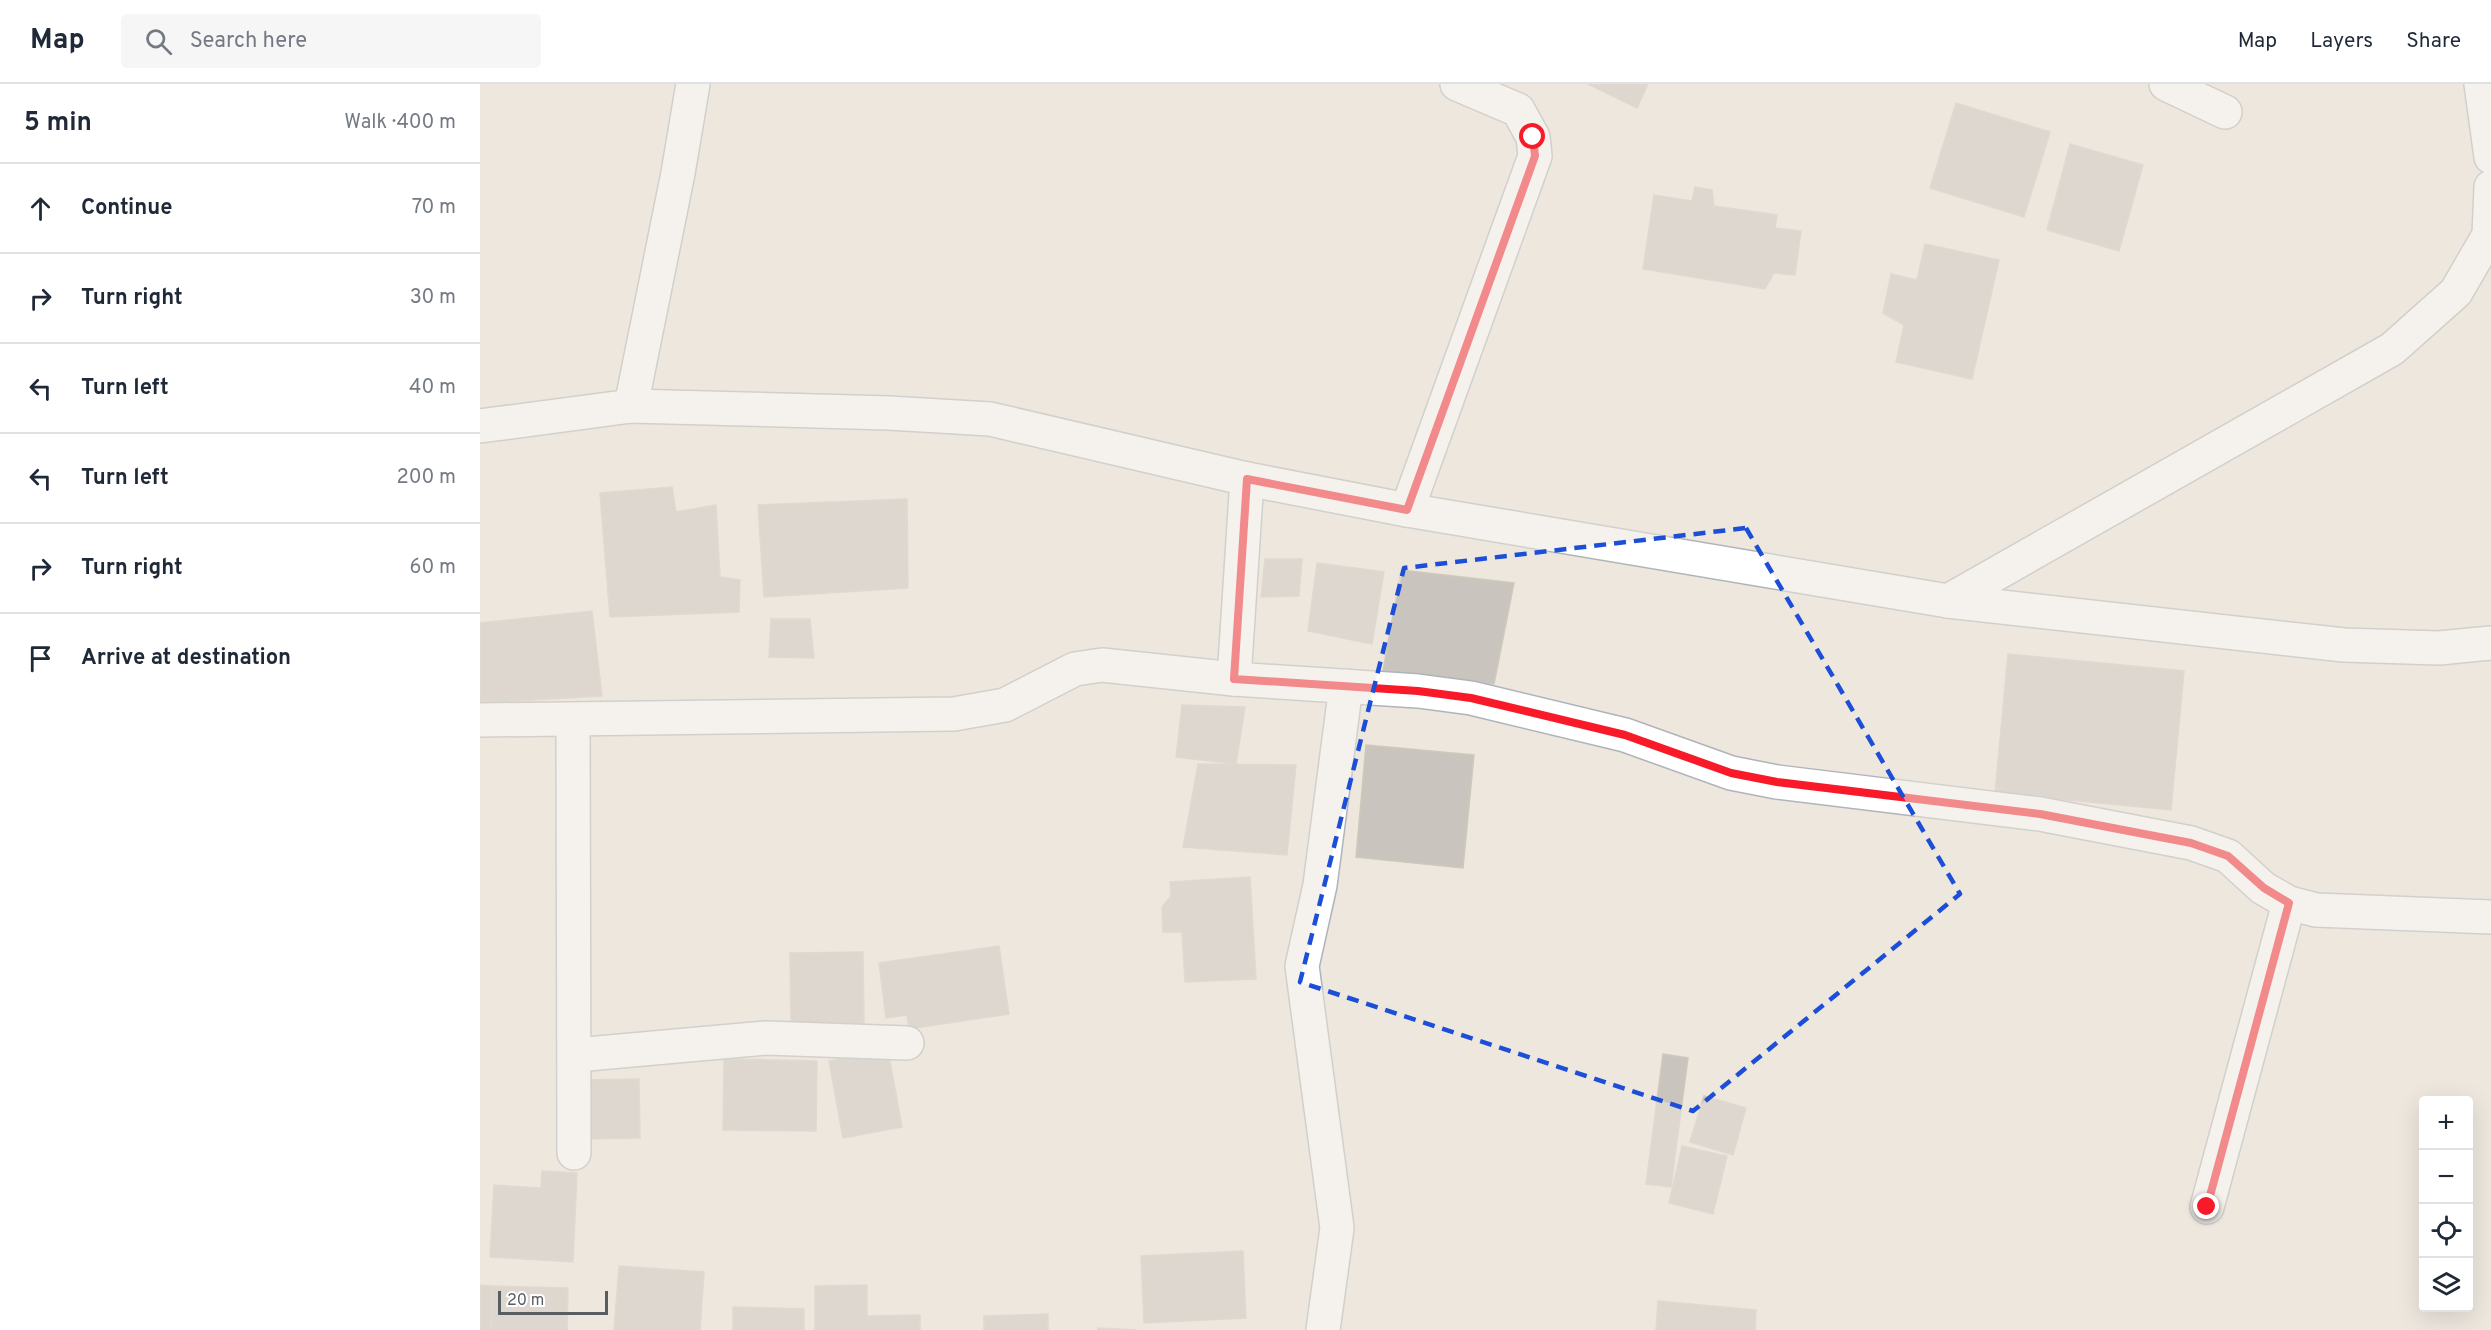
<!DOCTYPE html>
<html lang="en">
<head>
<meta charset="utf-8">
<style>
	:root { --surface:#fff; --page:#f6f6f7; --text:#1f2937; --muted:#747a83; --line:#e0e1e3 }
	body { margin:0; font-family:Overpass,sans-serif; background:var(--page); color:var(--text) }
	.controls { position:absolute; right:18px; bottom:18px; display:grid; overflow:hidden; border-radius:6px; box-shadow:0 6px 24px #0002 }
	.controls button { width:54px; height:54px; display:grid; place-items:center; padding:0; border:0; border-bottom:2px solid var(--line); background:var(--surface); color:var(--text); font:30px sans-serif }
	.scale { position:absolute; left:18px; bottom:15px; width:110px; box-sizing:border-box; padding-left:6px; border:3px solid #575d61; border-top:0; font-size:16px; line-height:21px; white-space:nowrap; color:#575d61; -webkit-text-stroke:4px #fff; paint-order:stroke }
	.stop { position:absolute; width:18px; height:18px; margin:-14px; border:4px solid #f81929; border-radius:50%; background:#fff }
	.stop.end { background:#f81929; border-color:#fff; box-shadow:0 2px 6px #0008 }
	.list { margin:0; padding:0; list-style:none }
	h2 { display:flex; justify-content:space-between; align-items:center; height:78px; margin:0; padding:0 24px; font-size:26px }
	h2 small { font-size:20px; font-weight:400; color:var(--muted) }
	.list li { display:grid; grid-template-columns:39px 1fr auto; gap:18px; align-items:center; box-sizing:border-box; height:90px; padding:0 24px; border-top:2px solid var(--line) }
	.list b { display:block; font-size:22px; white-space:nowrap }
	.list em { font-size:20px; font-style:normal; color:var(--muted) }
	.icon { flex:none; width:33px; height:33px; fill:none; stroke:currentColor; stroke-width:2; stroke-linecap:round; stroke-linejoin:round }
	.map { position:relative; flex:none; width:2011px; height:1246px; overflow:hidden }
	header { display:flex; align-items:center; gap:36px; box-sizing:border-box; height:84px; padding:0 30px; background:var(--surface); border-bottom:2px solid var(--line) }
	header strong { font-size:28px }
	nav { display:flex; gap:33px; margin-inline-start:auto; font-size:21px }
	.search { width:420px; height:54px; background:var(--page); display:flex; align-items:center; gap:15px; box-sizing:border-box; padding:0 21px; border-radius:6px; color:var(--muted); font-size:22px }
	main { display:flex }
	aside { flex:1; background:var(--surface) }
	.map>svg:first-child { display:block }
</style>
</head>
<body>
<header>
<strong>Map</strong>
<div class="search"><svg class="icon" aria-label="search" viewBox="0 0 24 24"><circle cx="10" cy="10" r="6"/><path d="M15 15l6 6"/></svg>Search here</div>
<nav><a>Map</a><a>Layers</a><a>Share</a></nav>
</header>
<main>
<aside>
<h2>5 min<small>Walk · 400 m</small></h2>
<ul class="list">
<li><svg class="icon" aria-label="ahead" viewBox="0 0 24 24"><path d="M12 20V5M6 11l6-6 6 6"/></svg><div><b>Continue</b></div><em>70 m</em></li>
<li><svg class="icon" aria-label="right" viewBox="0 0 24 24"><path d="M7 20v-9h11M14 6l5 5-5 5"/></svg><div><b>Turn right</b></div><em>30 m</em></li>
<li><svg class="icon" aria-label="left" viewBox="0 0 24 24"><path d="M17 20v-9H6M10 6l-5 5 5 5"/></svg><div><b>Turn left</b></div><em>40 m</em></li>
<li><svg class="icon" aria-label="left" viewBox="0 0 24 24"><path d="M17 20v-9H6M10 6l-5 5 5 5"/></svg><div><b>Turn left</b></div><em>200 m</em></li>
<li><svg class="icon" aria-label="right" viewBox="0 0 24 24"><path d="M7 20v-9h11M14 6l5 5-5 5"/></svg><div><b>Turn right</b></div><em>60 m</em></li>
<li><svg class="icon" aria-label="arrive" viewBox="0 0 24 24"><path d="M6 21V4h12l-3 4 3 4H6"/></svg><div><b>Arrive at destination</b></div></li>
</ul>
</aside>
<div class="map">
<svg width="2011" height="1246" viewBox="0 0 2011 1246">
	<rect width="100%" height="100%" fill="#ede7de"/>
	<g fill="#c9c4bd" stroke="#d1c8bc" stroke-width="1.5">
		<path d="M1108 0H1168L1157 24Z"/>
		<path d="M1476 19 1570 48 1544 133 1450 104Z"/>
		<path d="M1590 60 1663 81 1639 167 1567 146Z"/>
		<path d="M1215 103 1232 106 1234 122 1297 131 1295 144 1321 147 1315 191 1294 189 1285 205 1163 185 1174 111 1212 117Z"/>
		<path d="M1445 160 1519 176 1492 295 1416 278 1424 241 1403 229 1411 190 1437 196Z"/>
		<path d="M192 403 196 428 236 421 240 493 260 496 259 528 130 533 120 409Z"/>
		<path d="M427 415 428 504 284 513 278 421Z"/>
		<path d="M785 475H822L819 512 781 513Z"/>
		<path d="M837 479 904 488 892 560 828 547Z"/>
		<path d="M921 486 1034 499 1014 600 903 587Z"/>
		<path d="M112 527 122 612 0 619V539Z"/>
		<path d="M291 535H330L334 574 289 573Z"/>
		<path d="M1528 570 1704 587 1691 726 1515 709Z"/>
		<path d="M702 621 765 623 756 680 696 673Z"/>
		<path d="M886 661 994 671 983 784 876 773Z"/>
		<path d="M718 680 816 681 807 771 703 763Z"/>
		<path d="M770 793 776 895 705 898 702 848H683L682 823 691 812 690 798Z"/>
		<path d="M519 862 529 930 429 945 427 931 406 934 399 879Z"/>
		<path d="M383 868 384 940 311 941 310 869Z"/>
		<path d="M408 966 422 1043 363 1054 349 977Z"/>
		<path d="M1183 970 1208 974 1191 1103 1166 1100Z"/>
		<path d="M244 975 337 977 336 1047 243 1046Z"/>
		<path d="M159 995 160 1054 102 1055 101 996Z"/>
		<path d="M1224 1012 1266 1024 1253 1071 1210 1058Z"/>
		<path d="M1202 1062 1247 1072 1233 1130 1189 1119Z"/>
		<path d="M62 1087 97 1089 93 1178 10 1173 14 1101 61 1104Z"/>
		<path d="M763 1167 766 1234 664 1239 661 1172Z"/>
		<path d="M139 1182 224 1188 220 1246H134Z"/>
		<path d="M0 1201 12 1202 11 1246H0Z"/>
		<path d="M387 1201V1232L440 1231V1246H335V1202Z"/>
		<path d="M12 1202 88 1204 87 1246H11Z"/>
		<path d="M1178 1217 1276 1226 1275 1246H1176Z"/>
		<path d="M253 1223 324 1225V1246H253Z"/>
		<path d="M568 1230V1246H504V1232Z"/>
		<path d="M618 1244 657 1246H618Z"/>
	</g>
	<g fill="none" stroke-linecap="round" stroke-linejoin="round">
		<g stroke="#b0b4b8" stroke-width="36">
			<g id="minor">
				<path d="M1686 0 1745 28"/>
				<path d="M2001 0 2011 73"/>
				<path d="M151 322 198 89 213 0"/>
				<path d="M0 342 151 322 409 329 510 335 767 395 927 426 1468 517 1864 561 1959 564 2011 559"/>
				<path d="M927 426 1055 72 1053 53 1038 26 977 0"/>
				<path d="M1468 517 1912 265 1976 208 2009 151 2011 103"/>
				<path d="M754 595 767 395"/>
				<path d="M0 636 474 630 525 621 595 585 622 581 754 595 938 607 991 614 1145 651 1251 689 1297 698 1560 730 1711 759 1748 772 1783 804 1809 819 1836 826 2011 833"/>
				<path d="M93 636 94 1069"/>
				<path d="M96 971 286 954 427 959"/>
				<path d="M1727 1123 1809 819"/>
				<path d="M843 1246 857 1144 822 882 840 801 866 602"/>
			</g>
		</g>
		<use href="#minor" stroke="#fff" stroke-width="33"/>
	</g>
	<g fill="none" stroke-linecap="round" stroke-linejoin="round">
		<path stroke="#f81929" stroke-width="8" d="M1053 53 1055 72 927 426 767 395 754 595 938 607 991 614 1145 651 1251 689 1297 698 1560 730 1711 759 1748 772 1784 804 1809 819 1727 1123"/>
	</g>
	<path d="M0 0H2011V1246H0ZM1266 444 1480 810 1213 1027 820 898 924 484Z" fill="#ede7de" fill-opacity=".55" fill-rule="evenodd"/>
	<path fill="none" stroke="#1d4ed8" stroke-width="4.5" stroke-dasharray="12 8" stroke-linejoin="round" d="M1266 444 1480 810 1213 1027 820 898 924 484Z"/>
</svg>
<div class="controls">
<button>+</button>
<button>−</button>
<button><svg class="icon" aria-label="locate" viewBox="0 0 24 24"><circle cx="12" cy="12" r="6"/><path d="M12 2v4M12 18v4M2 12h4M18 12h4"/></svg></button>
<button><svg class="icon" aria-label="layers" viewBox="0 0 24 24"><path d="M12 4l9 5-9 5-9-5zM3 14l9 5 9-5"/></svg></button>
</div>
<div class="scale">20 m</div>
<div class="stop" style="left:1053px;top:53px"></div>
<div class="stop end" style="left:1727px;top:1123px"></div>
</div>
</main>
</body>
</html>
